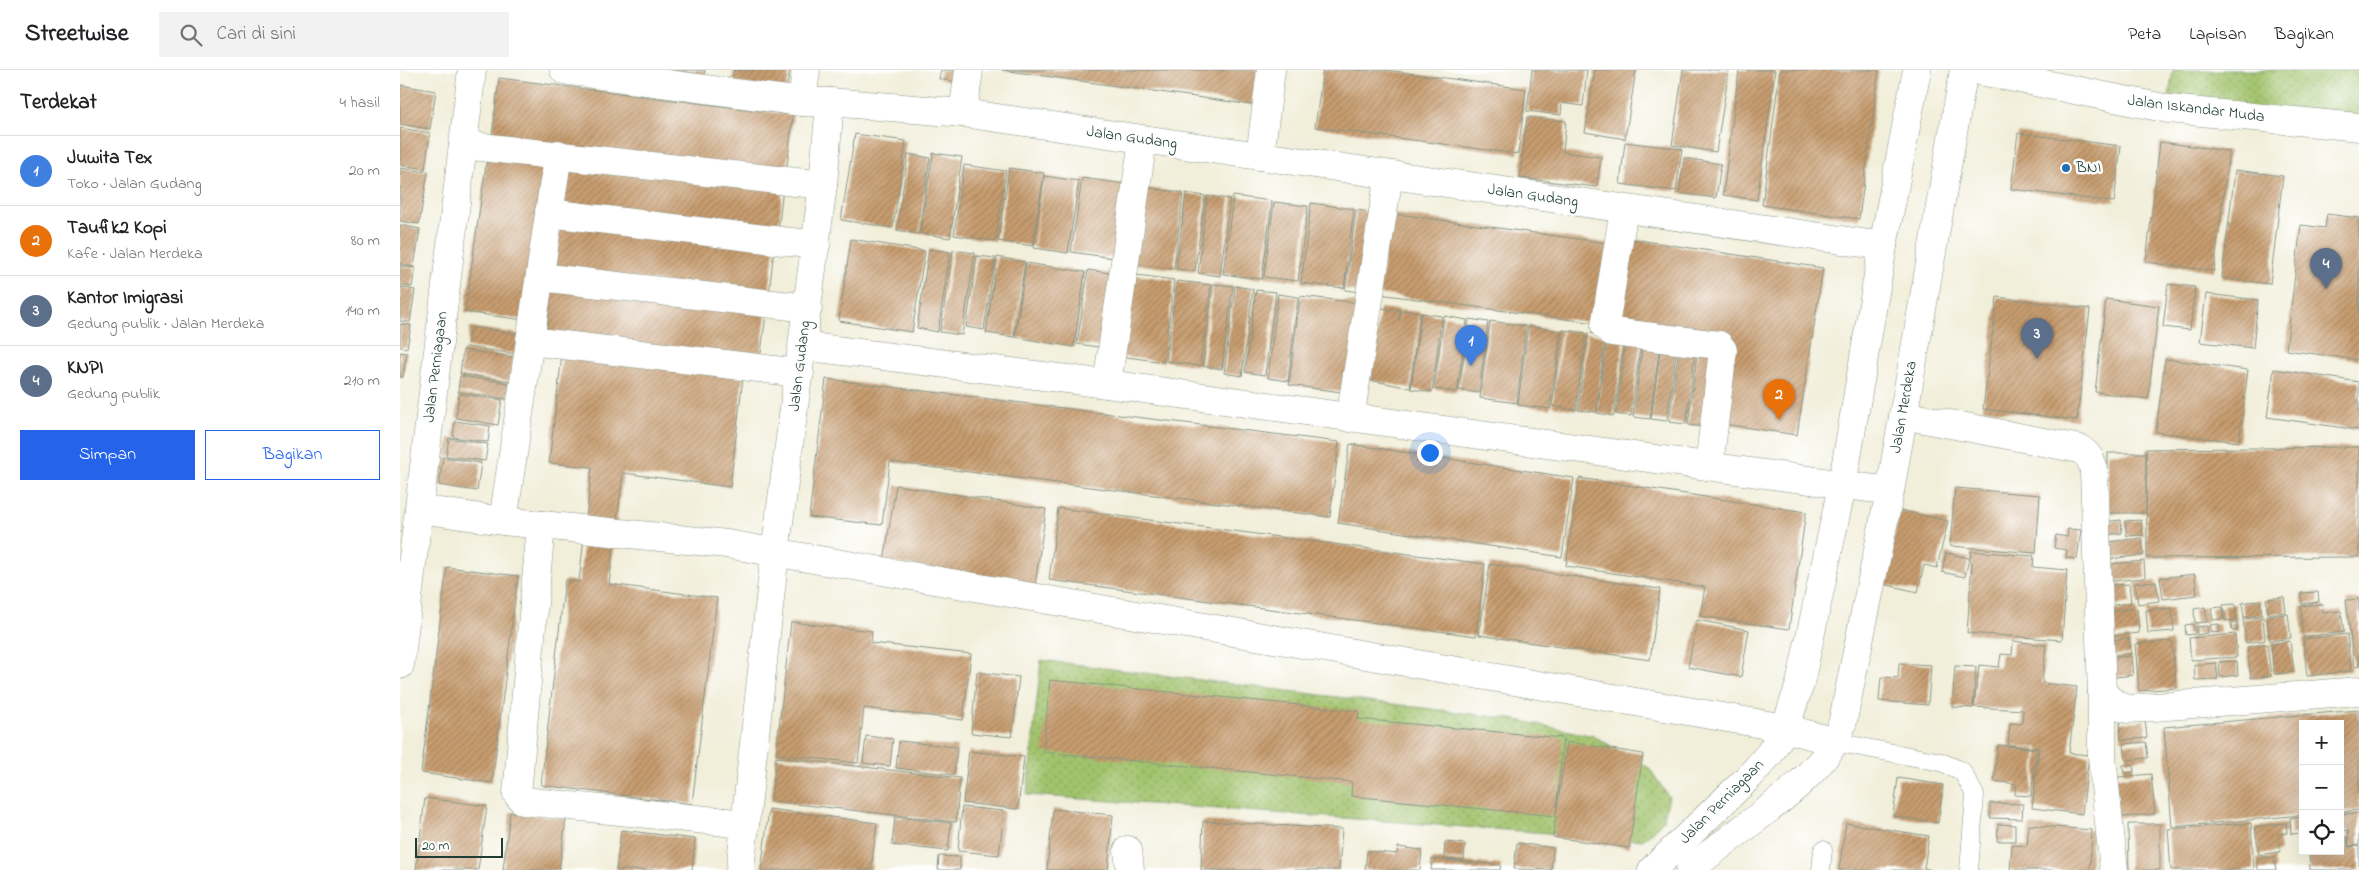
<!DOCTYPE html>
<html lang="id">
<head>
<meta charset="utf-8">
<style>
	:root { --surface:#fff; --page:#f2f2f2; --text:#202124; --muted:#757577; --line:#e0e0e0; --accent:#2563eb }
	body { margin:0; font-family:"Indie Flower",sans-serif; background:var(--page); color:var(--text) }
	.controls { position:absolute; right:15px; bottom:15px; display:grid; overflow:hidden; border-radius:0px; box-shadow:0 5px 20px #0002 }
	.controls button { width:45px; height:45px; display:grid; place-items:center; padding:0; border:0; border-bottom:1px solid var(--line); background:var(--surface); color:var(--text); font:25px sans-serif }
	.scale { position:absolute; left:15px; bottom:12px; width:88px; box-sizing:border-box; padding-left:5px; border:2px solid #1f3d34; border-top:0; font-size:14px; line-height:18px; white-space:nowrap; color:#1f3d34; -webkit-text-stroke:4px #fff; paint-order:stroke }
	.you { position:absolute; left:1029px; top:382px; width:18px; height:18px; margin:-12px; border:4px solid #fff; border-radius:50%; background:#1a73e8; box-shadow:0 0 0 8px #1a73e833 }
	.badge { display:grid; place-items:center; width:32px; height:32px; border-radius:50%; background:var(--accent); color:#fff; font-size:16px; font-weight:700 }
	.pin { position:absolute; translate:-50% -41px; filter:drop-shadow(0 1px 2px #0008) }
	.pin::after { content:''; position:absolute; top:26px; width:18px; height:15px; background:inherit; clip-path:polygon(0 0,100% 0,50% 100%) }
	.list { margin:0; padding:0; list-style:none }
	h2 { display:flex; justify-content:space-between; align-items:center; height:65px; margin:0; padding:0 20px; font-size:21px }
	h2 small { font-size:16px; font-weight:400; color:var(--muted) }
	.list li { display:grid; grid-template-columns:32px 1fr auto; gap:15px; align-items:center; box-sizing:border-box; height:70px; padding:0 20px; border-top:1px solid var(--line) }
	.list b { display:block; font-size:19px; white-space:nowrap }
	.list p { margin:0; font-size:16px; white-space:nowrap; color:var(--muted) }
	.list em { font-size:16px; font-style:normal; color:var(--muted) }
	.actions { display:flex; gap:10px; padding:15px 20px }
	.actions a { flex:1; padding:11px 0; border:1px solid var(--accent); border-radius:0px; text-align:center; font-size:18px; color:var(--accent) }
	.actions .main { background:var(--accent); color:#fff }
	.icon { flex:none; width:28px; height:28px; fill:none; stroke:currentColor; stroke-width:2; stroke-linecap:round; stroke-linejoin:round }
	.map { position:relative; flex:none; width:1959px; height:800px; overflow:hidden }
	header { display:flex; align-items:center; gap:30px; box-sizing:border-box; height:70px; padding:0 25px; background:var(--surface); border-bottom:1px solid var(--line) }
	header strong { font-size:24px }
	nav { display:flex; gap:28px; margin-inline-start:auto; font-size:18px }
	.search { width:350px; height:45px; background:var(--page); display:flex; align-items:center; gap:12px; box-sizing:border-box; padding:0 18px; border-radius:0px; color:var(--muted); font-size:19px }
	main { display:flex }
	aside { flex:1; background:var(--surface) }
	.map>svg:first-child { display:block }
</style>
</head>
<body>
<header>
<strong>Streetwise</strong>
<div class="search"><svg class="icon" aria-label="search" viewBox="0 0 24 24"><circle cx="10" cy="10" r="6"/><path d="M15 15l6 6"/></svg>Cari di sini</div>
<nav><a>Peta</a><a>Lapisan</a><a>Bagikan</a></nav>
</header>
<main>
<aside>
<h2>Terdekat<small>4 hasil</small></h2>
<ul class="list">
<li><span class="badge" style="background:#3f7fe0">1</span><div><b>Juwita Tex</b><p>Toko · Jalan Gudang</p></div><em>20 m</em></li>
<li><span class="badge" style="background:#e8710a">2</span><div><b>Taufik2 Kopi</b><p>Kafe · Jalan Merdeka</p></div><em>80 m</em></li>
<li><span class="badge" style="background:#5c6f8a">3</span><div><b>Kantor Imigrasi</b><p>Gedung publik · Jalan Merdeka</p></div><em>140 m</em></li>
<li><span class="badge" style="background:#5c6f8a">4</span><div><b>KNPI</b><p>Gedung publik</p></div><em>210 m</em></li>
</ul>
<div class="actions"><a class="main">Simpan</a><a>Bagikan</a></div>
</aside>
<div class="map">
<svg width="1959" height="800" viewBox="0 0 1959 800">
	<defs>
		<pattern id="grass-dots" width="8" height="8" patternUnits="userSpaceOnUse" patternTransform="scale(1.25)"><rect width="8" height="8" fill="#a1c36c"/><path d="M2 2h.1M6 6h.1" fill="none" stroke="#83a05a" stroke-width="1.8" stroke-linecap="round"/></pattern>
		<pattern id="building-hatch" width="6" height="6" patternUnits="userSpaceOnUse" patternTransform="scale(1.25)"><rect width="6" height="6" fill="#c89d70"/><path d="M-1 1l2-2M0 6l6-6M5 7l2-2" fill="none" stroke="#a2815d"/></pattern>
	</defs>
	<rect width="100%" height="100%" fill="#fff"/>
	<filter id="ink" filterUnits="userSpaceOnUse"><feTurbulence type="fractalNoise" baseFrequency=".02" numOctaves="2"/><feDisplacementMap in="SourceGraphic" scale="10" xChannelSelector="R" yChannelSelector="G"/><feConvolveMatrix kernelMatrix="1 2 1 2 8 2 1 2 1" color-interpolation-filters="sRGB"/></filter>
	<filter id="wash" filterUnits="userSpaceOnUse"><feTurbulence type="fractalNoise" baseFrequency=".0096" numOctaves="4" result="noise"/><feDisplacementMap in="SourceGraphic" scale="20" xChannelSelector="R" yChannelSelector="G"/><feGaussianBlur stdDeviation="1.12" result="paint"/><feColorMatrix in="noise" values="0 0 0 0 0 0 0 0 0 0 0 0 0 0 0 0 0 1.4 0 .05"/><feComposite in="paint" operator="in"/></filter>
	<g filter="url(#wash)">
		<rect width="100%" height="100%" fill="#f1eed9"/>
		<g fill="url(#grass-dots)" stroke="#608050">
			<path d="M1773 0H1959V47L1768 33Z"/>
			<path d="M641 590 1112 649 1194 666 1249 698 1269 727 1263 751 1243 770 627 725Z"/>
		</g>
		<g id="blocks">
			<g fill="url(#building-hatch)">
				<path d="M261 0H305L303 8Z"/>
				<path d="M334 0H390L386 21 332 12Z"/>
				<path d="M541 0H567L565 13 539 9Z"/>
				<path d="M602 0H858L853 35Z"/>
				<path d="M923 0H986L1126 19 1118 84 915 57Z"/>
				<path d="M1132 0H1187L1183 36 1162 33 1161 45 1127 41Z"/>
				<path d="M1195 0H1236L1225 69 1185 62Z"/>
				<path d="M1283 0H1329L1316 82 1272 75Z"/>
				<path d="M1339 0H1375L1357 130 1323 125Z"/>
				<path d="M1380 0H1479L1459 149 1362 135Z"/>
				<path d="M99 8 393 45 386 105 92 68Z"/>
				<path d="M0 15 36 21 30 59 0 54Z"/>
				<path d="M1127 47 1166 51 1163 82 1201 87 1197 117 1120 108Z"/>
				<path d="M0 58 30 63 25 99 0 95Z"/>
				<path d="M1618 63 1721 76 1714 132 1611 119Z"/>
				<path d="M455 64 506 71 493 158 441 150Z"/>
				<path d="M1225 72 1282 79 1276 121 1220 114Z"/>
				<path d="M1760 72 1829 81 1814 201 1746 192Z"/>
				<path d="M533 83 562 87 550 168 520 163Z"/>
				<path d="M508 84 530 88 519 164 497 160Z"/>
				<path d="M87 88 145 96 124 250 65 242Z"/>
				<path d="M1284 88 1321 94 1316 128 1279 123Z"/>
				<path d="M168 92 383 117 378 163 163 137Z"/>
				<path d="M564 95 606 101 595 171 554 165Z"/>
				<path d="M0 98 28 102 19 154 0 151Z"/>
				<path d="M609 98 644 103 633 176 598 171Z"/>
				<path d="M1835 100 1883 106 1870 214 1822 208Z"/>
				<path d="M644 106 679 111 668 183 634 178Z"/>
				<path d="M682 108 732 115 721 189 671 182Z"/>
				<path d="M743 117 783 123 774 199 733 194Z"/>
				<path d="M786 123 805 126 795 201 776 199Z"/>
				<path d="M807 126 830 129 820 206 798 203Z"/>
				<path d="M833 126 872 131 862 209 823 204Z"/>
				<path d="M874 132 908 136 898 211 864 207Z"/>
				<path d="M911 133 954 139 944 218 901 213Z"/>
				<path d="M956 140 979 143 968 223 945 220Z"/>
				<path d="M990 143 1214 174 1203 254 979 224Z"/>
				<path d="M1927 144 1959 148V290L1886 280 1901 155 1925 158Z"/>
				<path d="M160 154 374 179 369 224 154 199Z"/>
				<path d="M0 155 20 159 14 197 0 194Z"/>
				<path d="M1225 168 1423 198 1397 365 1323 354 1333 274 1213 256Z"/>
				<path d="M451 169 525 181 512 262 439 251Z"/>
				<path d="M529 179 550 182 538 262 517 258Z"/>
				<path d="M553 180 575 183 562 265 540 262Z"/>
				<path d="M577 186 595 188 584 260 566 257Z"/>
				<path d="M597 187 625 192 614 267 586 263Z"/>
				<path d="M626 193 685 202 674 277 615 267Z"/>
				<path d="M0 196 15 198 12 217 0 215Z"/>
				<path d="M688 200 717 204 706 278 677 274Z"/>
				<path d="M730 204 774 210 764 292 719 286Z"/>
				<path d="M777 211 811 215 800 296 766 291Z"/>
				<path d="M813 214 833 216 822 299 803 296Z"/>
				<path d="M1768 214 1795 217 1790 260 1763 257Z"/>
				<path d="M835 216 853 219 842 306 824 303Z"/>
				<path d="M0 217 15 220 10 252 0 251Z"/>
				<path d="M151 219 366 244 360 290 146 265Z"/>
				<path d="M856 220 876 222 865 305 845 302Z"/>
				<path d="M878 224 898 227 888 311 868 308Z"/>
				<path d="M1806 224 1858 230 1853 278 1800 272Z"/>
				<path d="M900 226 961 233 949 323 889 315Z"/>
				<path d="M1597 227 1690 239 1677 350 1583 339Z"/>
				<path d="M1706 229 1759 236 1748 329 1695 322Z"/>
				<path d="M980 238 1000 240 999 251 1001 240 1020 242 1010 318 970 310Z"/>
				<path d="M1021 243 1042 246 1032 322 1011 319Z"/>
				<path d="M1044 246 1067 250 1057 322 1034 319Z"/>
				<path d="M1069 249 1088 252 1079 323 1059 320Z"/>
				<path d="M1090 251 1126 256 1117 333 1080 328Z"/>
				<path d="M0 254 11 255 7 278 0 277Z"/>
				<path d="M1128 256 1161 261 1150 339 1118 335Z"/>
				<path d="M70 257 119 264 116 284 67 277Z"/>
				<path d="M1163 260 1186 263 1176 340 1152 336Z"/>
				<path d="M1188 263 1206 266 1196 342 1178 340Z"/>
				<path d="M1207 267 1224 269 1214 346 1197 343Z"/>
				<path d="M1226 269 1241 271 1231 346 1216 344Z"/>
				<path d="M1243 271 1260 274 1250 349 1233 347Z"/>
				<path d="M1261 273 1277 275 1267 351 1251 349Z"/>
				<path d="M1279 276 1296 278 1286 354 1269 352Z"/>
				<path d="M1298 277 1315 280 1305 357 1288 355Z"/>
				<path d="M63 280 114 287 110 311 60 304Z"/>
				<path d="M0 282 7 283 3 307H0Z"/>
				<path d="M162 285 343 307 330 417 223 403 209 514 317 528 292 734 141 715 165 510 179 512 192 397 149 393Z"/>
				<path d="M1765 289 1848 300 1839 372 1756 362Z"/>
				<path d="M1874 299 1959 312V360L1867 347Z"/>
				<path d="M60 306 109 313 107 329 58 322Z"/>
				<path d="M426 309 939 372 930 447 490 392 482 455 409 447Z"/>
				<path d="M59 324 102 330 98 355 56 348Z"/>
				<path d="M55 351 90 356 88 372 53 367Z"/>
				<path d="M49 368 88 374 85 391 46 386Z"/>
				<path d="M950 374 1174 408 1162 487 938 453Z"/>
				<path d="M1959 377V487L1747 488 1746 379Z"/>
				<rect x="1708" y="383" width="38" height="60"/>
				<path d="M43 387 81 393 77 421 39 415Z"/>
				<path d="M1179 408 1406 442 1389 559 1300 546 1305 517 1166 496Z"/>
				<path d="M496 415 646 439 635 516 484 491Z"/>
				<path d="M1555 418 1640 425 1636 483 1550 476Z"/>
				<path d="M658 438 1085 494 1076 566 649 510Z"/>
				<path d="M1500 440 1548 451 1537 498 1524 495 1518 522 1483 514Z"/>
				<path d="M1721 450 1722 463 1705 465 1704 452Z"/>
				<path d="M1741 450 1743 465 1727 466 1725 451Z"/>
				<path d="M1668 459 1681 460 1677 489 1666 488 1667 480 1654 478 1656 465 1667 467Z"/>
				<path d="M1742 468 1744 485 1709 489 1707 472Z"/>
				<path d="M1571 481 1634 486 1633 497 1667 500 1662 570 1567 563 1572 492H1570Z"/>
				<path d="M1546 483 1569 488 1565 507 1542 502Z"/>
				<path d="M1744 491 1745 508 1712 511 1710 494Z"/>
				<path d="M1090 494 1260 519 1250 590 1079 565Z"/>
				<path d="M47 497 118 506 92 713 21 703Z"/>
				<path d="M1795 504 1797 525 1763 529 1760 508Z"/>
				<path d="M1756 511 1759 531 1738 534 1735 513Z"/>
				<path d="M1729 514 1731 533 1706 536 1704 516Z"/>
				<path d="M1918 522 1919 532 1902 534 1901 523Z"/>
				<path d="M1884 527 1886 542 1868 544 1866 529Z"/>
				<path d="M1959 529V596L1954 597 1946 530Z"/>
				<path d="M1860 530 1862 545 1844 547 1842 533Z"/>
				<path d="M1835 534 1837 550 1825 551 1823 535Z"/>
				<path d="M1922 534 1923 543 1941 541 1944 562 1903 567 1901 536Z"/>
				<path d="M1805 537 1807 552 1795 553 1794 539Z"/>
				<path d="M1822 537 1823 549 1813 550 1811 538Z"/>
				<path d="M1737 538 1739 563 1712 566 1710 541Z"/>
				<path d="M1772 538 1774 561 1748 563 1746 540Z"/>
				<path d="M1888 544 1891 568 1870 571 1867 546Z"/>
				<path d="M1863 547 1865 570 1846 573 1843 549Z"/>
				<path d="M1297 550 1349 560 1341 607 1288 597Z"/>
				<path d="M391 552 472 561 471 573 571 584 563 650 464 638 458 693 376 684Z"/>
				<path d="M1837 552 1838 561H1832L1831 553Z"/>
				<path d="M1793 554 1795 564 1786 565 1785 555Z"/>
				<path d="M1819 554 1820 562 1811 563 1810 555Z"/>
				<path d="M1807 556 1808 563 1797 565 1796 557Z"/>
				<path d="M1835 564 1837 587 1791 590 1789 568Z"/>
				<path d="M1947 564 1951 601 1907 606 1903 569Z"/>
				<path d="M1729 568 1731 584 1706 586 1704 571Z"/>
				<path d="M1613 571 1646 575 1642 613 1677 617 1669 683 1689 685 1682 744 1632 738 1639 678 1608 675 1610 653 1622 654 1623 640 1574 637 1579 595 1599 597 1601 584 1612 585Z"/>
				<path d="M1772 571 1776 618 1739 621 1735 574Z"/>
				<path d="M1890 571 1894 602 1874 604 1871 574Z"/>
				<path d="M1867 574 1871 606 1851 608 1847 577Z"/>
				<path d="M1731 586 1733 605 1708 608 1706 588Z"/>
				<path d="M1837 591 1838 605 1820 607 1819 592Z"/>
				<path d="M1499 593 1531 595 1528 635 1479 631 1481 607 1498 608Z"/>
				<path d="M1816 593 1818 609 1795 610 1794 595Z"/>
				<path d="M1555 596 1576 597 1573 638 1552 637Z"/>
				<path d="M577 602 619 607 612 667 571 663Z"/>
				<path d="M650 610 959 641 958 649 1163 668 1156 744 1167 672 1243 684 1229 778 1153 767 1156 746 951 726 952 712 643 682Z"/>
				<path d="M1959 640V740L1940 742V654H1903V745L1772 757 1764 657Z"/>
				<path d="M1745 650 1747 668 1721 670 1720 653Z"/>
				<path d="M466 666 493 669 490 696 463 693Z"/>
				<path d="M499 671 557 677 554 705 496 698Z"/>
				<path d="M1746 672 1748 688 1726 690 1724 674Z"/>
				<path d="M1598 675 1637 679 1631 726 1615 725 1616 714 1594 711Z"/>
				<path d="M569 681 624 687 618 739 563 733Z"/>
				<path d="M376 687 560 708 556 752 371 731Z"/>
				<path d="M1733 694 1734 702 1724 703 1723 695Z"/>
				<path d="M1751 704 1755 744 1713 748 1709 708Z"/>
				<path d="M1498 708 1543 715 1538 753 1493 746Z"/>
				<path d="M25 728 87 736 78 800H16Z"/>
				<path d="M1590 733 1623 734 1622 749 1590 748Z"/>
				<path d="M562 737 604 741 599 785 558 781Z"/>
				<path d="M369 739 477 753 471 800H361Z"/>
				<path d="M653 739 713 745 708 800H647Z"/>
				<path d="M110 742 166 749 159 800H103Z"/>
				<path d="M1959 743V775L1949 776 1948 760 1940 761V744Z"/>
				<path d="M495 747 551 753 548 781 492 775Z"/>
				<path d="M1903 747V763L1891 764 1890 748Z"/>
				<path d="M803 751 942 759 939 800H801Z"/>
				<path d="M1446 753 1529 766 1524 798 1532 800H1439Z"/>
				<path d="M1851 753 1854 800H1771L1768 759Z"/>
				<path d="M1886 753 1887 763 1878 764 1880 782 1859 785 1855 757Z"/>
				<path d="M1598 754 1615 755V771H1597Z"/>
				<path d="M1728 754H1760V800H1729Z"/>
				<path d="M1629 755 1692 760 1690 800H1610L1612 775 1627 776Z"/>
				<path d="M221 760 295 769 292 800H216Z"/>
				<path d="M1947 767 1948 777 1959 776V800H1910L1909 781H1940V768Z"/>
				<path d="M1045 772 1065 774 1064 790 1044 789Z"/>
				<path d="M1117 773 1153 778 1151 800 1114 799Z"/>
				<path d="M998 777 1022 780 1020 800H965L967 781 997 784Z"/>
				<path d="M539 786 560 787V800H538Z"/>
				<path d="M1874 787 1876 800H1858L1857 789Z"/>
				<path d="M1032 789 1101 795 1100 800H1031Z"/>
			</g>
		</g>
	</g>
	<g filter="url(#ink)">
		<use href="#blocks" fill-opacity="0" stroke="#889686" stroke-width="1"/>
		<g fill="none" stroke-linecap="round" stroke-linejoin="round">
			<g stroke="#889686" stroke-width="19">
				<g id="lane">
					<path d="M1435 672 1541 692 1562 701 1575 725 1569 800"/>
					<path d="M1421 800 1423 780"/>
				</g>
			</g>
			<g stroke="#889686" stroke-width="29">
				<g id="street">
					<path d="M164 0 402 32H430"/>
					<path d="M402 32 406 0"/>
					<path d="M563 43 569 0"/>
					<path d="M63 75 423 115"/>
					<path d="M860 86 871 0"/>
					<path d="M1224 139 1205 256 1212 262 1319 275 1323 280 1309 396"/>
					<path d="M149 143 416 175"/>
					<path d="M140 207 408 238"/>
					<path d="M130 271 400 303"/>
					<path d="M403 276 707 314 1490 421"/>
					<path d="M707 314 743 70"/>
					<path d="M1503 345 1680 379C1689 385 1692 391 1694 401L1702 623 1720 637 1729 639 1959 621"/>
					<path d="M950 348 989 105"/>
					<path d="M19 439 103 451 327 474 1385 658 1435 672"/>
					<path d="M103 451 158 84"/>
					<path d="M141 455 117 724 123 731 345 754"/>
					<path d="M1702 623V687L1714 800"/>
					<path d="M728 780 730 800"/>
					<path d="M340 800 375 483 423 115 430 32 563 43 1483 176"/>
				</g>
			</g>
			<g stroke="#889686" stroke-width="29">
				<g id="secondary">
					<path d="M1575 0 1769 39 1959 57"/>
					<path d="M0 595 72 0"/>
					<path d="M1252 800 1350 706 1370 683 1385 658 1400 614 1442 416 1483 176 1517 0"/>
					<path d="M1290 800C1330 764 1411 717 1435 671 1439 665 1441 657 1443 650L1490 421 1564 0"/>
				</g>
			</g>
			<use href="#lane" stroke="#fff" stroke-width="18"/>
			<use href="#street" stroke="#fff" stroke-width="28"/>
			<use href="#secondary" stroke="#fff" stroke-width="28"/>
		</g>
	</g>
	<circle fill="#1f6fb2" stroke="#fff" stroke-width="2" cx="1666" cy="98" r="5"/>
	<g text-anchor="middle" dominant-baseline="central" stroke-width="5" stroke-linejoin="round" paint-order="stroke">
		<g font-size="16" fill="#1f3d34" stroke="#fff">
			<text transform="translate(1796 39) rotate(7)">Jalan Iskandar Muda</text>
			<text transform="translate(732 68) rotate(8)">Jalan Gudang</text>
			<text transform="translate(1133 126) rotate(8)">Jalan Gudang</text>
			<text transform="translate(400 296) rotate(-83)">Jalan Gudang</text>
			<text transform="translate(36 297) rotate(-83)">Jalan Perniagaan</text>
			<text transform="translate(1504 337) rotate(-80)">Jalan Merdeka</text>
			<text transform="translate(1322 732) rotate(-45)">Jalan Perniagaan</text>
		</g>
		<g font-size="16" fill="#1f3d34" stroke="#fff" text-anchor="start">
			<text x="1676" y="98">BNI</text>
		</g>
	</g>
</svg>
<div class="controls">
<button>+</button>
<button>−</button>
<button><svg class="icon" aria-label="locate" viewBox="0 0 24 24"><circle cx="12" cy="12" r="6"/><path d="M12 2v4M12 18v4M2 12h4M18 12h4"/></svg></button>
</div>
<div class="scale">20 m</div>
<div class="you"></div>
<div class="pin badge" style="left:1071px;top:296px;background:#3f7fe0">1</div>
<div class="pin badge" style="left:1379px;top:350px;background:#e8710a">2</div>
<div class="pin badge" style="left:1637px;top:289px;background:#5c6f8a">3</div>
<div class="pin badge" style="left:1926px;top:219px;background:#5c6f8a">4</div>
</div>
</main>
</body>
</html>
